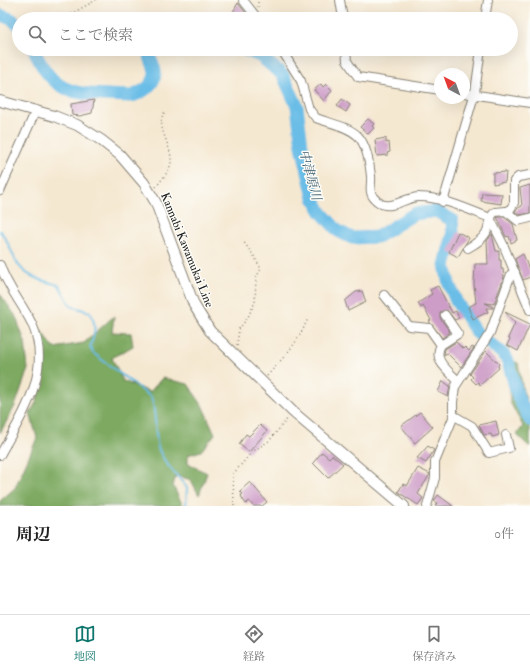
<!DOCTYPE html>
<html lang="ja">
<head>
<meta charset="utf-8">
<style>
	:root { --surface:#fff; --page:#f2f2f2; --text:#222; --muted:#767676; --line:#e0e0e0; --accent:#0f766e }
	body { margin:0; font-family:"IM FELL Double Pica","Noto Serif JP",serif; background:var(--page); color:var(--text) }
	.compass { position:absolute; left:434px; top:68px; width:36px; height:36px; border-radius:50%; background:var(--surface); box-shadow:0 4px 16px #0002; rotate:319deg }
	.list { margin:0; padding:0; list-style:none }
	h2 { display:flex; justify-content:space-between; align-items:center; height:52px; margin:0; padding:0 16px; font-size:17px }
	h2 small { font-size:13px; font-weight:400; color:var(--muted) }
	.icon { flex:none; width:22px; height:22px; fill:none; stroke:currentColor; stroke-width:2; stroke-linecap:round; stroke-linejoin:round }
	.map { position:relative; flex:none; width:530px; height:506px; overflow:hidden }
	.search { position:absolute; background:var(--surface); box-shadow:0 4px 16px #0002; left:12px; right:12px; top:12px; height:44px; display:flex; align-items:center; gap:10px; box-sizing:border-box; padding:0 14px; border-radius:22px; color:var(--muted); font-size:15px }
	.sheet { height:108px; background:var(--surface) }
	nav { display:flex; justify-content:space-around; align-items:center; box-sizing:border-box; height:56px; border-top:1px solid var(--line); background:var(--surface); font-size:11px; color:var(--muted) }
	nav a { display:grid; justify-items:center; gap:2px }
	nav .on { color:var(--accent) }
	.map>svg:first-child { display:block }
</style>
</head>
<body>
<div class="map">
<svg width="530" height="506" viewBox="0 0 530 506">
	<rect width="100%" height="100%" fill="#fdfcf7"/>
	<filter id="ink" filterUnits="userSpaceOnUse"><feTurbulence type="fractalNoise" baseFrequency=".025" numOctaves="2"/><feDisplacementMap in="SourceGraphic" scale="8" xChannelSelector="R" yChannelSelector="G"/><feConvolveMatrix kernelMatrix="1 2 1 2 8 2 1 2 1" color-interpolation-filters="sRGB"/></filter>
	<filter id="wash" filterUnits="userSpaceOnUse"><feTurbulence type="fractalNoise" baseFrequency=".012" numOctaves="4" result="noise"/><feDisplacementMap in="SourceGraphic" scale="16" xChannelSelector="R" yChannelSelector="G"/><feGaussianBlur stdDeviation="0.9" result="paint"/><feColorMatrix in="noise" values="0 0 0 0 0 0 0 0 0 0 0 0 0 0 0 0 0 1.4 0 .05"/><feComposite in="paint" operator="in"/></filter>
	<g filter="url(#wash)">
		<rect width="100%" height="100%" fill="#f5e8d1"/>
		<g fill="#7da961" stroke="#4c623e">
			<path d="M0 294 15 315 25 342 28 369 15 406 0 433Z"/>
			<path d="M114 316 112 332 131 333 133 346 112 358 123 381 150 392 162 378 188 384 202 405 215 434 201 451 188 455V464L207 473 199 495 191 480 176 475 173 486 183 506H0V501L15 488 37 438 30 413 37 401 45 359 35 322 54 348 84 343Z"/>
			<path d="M512 361 518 363 523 391 530 410V447L517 435 523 426 510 402V385L507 375Z"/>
		</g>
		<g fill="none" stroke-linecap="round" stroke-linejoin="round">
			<path stroke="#6bbde7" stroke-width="2" d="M0 231C8 240 11 251 16 261 24 277 43 281 59 285L71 306 90 312C97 325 95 334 90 347L93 353 151 397C157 413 154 430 158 447 163 463 177 475 187 488L186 506"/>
			<g stroke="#6bbde7" stroke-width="13">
				<path d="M0 15 11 19 19 25"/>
				<path d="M34 49C54 101 84 93 132 96 141 93 154 86 155 74 156 66 148 58 149 49"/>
				<path d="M243 49 260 56 283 75 297 106 302 146 314 198 321 212 338 231 352 238 377 237 414 214 436 211 452 220 453 235 445 265 449 284 456 301 477 333 503 354 508 361 518 397 530 420"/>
			</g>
		</g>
		<g id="blocks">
			<g fill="#cd9cc7">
				<path d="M238 3 249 17 248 19H229Z"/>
				<path d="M321 84 323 87 326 84 332 90 324 101 314 90Z"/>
				<path d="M342 99 350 105 346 112 337 106Z"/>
				<path d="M94 100 92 113 80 116 72 115 71 104Z"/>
				<path d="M368 119 374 124 372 126 374 128 368 134 360 127Z"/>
				<path d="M386 138V143L389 142 390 152 387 153 388 155 377 156 375 140Z"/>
				<path d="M506 172 505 182 493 184V173Z"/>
				<path d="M530 185V213L519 215 515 212 518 208 522 206 520 188Z"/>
				<path d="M482 193 502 194 501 204 481 201Z"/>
				<path d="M497 217H504L513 224 517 240 511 243 509 236 506 237Z"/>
				<path d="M458 232 469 238 458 257 449 252Z"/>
				<path d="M492 234 496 251H499V260H501V269H503L504 277 494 304 485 303 493 307V308H486L488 312 473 319 468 307 476 303 474 284 475 264H488L487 241Z"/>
				<path d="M523 254 530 272V277L523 280 515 259Z"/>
				<path d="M438 286 452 313 456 311 459 318 455 320 447 310 440 312V318L450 332 442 338 429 321 431 320 423 306 421 308 418 303 432 294 430 290Z"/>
				<path d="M362 291 366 302 348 311 345 301 356 292Z"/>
				<path d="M505 312 530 324 518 351 507 345 510 339 508 338 515 323Z"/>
				<path d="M456 342 463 349 465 347 469 351 472 347 474 348 461 367 447 353 444 355 445 349Z"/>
				<path d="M486 351 499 364 498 366 499 368 480 385 478 382 476 384 471 379 473 377 470 374Z"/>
				<path d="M443 381 450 386 448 397 438 392Z"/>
				<path d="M420 412 433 427 415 443 401 426Z"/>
				<path d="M496 421 499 435 492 437 491 434 484 435 479 425Z"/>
				<path d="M260 425 267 431 249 452 239 444 246 434 249 436Z"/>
				<path d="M428 446 434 450 426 463 417 458Z"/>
				<path d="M322 452 329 458 332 455 343 464 328 478 313 463Z"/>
				<path d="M418 468 430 474 418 494 423 498 418 505 398 492 403 484 407 486Z"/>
				<path d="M250 482 267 502 262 506H253L249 501 246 504 242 498 241 495 243 494 240 491Z"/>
				<path d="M438 495 453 506H435L437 503 434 501Z"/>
			</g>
		</g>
	</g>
	<g filter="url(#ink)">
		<use href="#blocks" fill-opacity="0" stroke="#888276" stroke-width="1"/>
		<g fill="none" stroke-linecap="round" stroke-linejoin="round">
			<g stroke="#888276" stroke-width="10">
				<g id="minor">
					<path d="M243 0 258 19"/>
					<path d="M340 0 343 19"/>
					<path d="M485 19 488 0"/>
					<path d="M281 49 301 81 309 109 316 118C329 123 348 126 358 136 366 144 370 164 371 176 372 186 367 193 377 201 391 213 405 196 420 197 441 197 470 210 490 218L503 244 530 310"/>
					<path d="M346 49 347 61 358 77 440 90"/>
					<path d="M464 93 530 103"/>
					<path d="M0 191 36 110"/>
					<path d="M443 202 475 92 481 49"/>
					<path d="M508 213 514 203V181L518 177 530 175"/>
					<path d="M468 248C475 244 482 240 486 233 490 226 488 217 495 212L506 211 518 221 530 218"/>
					<path d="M0 265C7 287 22 303 32 324 53 371 22 415 0 455"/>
					<path d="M384 295 409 326 429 328 441 345C432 360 448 370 458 381"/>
					<path d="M441 345 458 334 445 315"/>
					<path d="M453 415 472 426 489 453 509 448 506 435"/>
					<path d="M427 506 435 478V462L453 418V402L455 387 490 333 511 274 515 272"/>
				</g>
			</g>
			<g stroke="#888276" stroke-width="12">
				<path id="major" d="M0 101 54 116 77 125 101 140 120 155 144 183 156 203 194 305 210 331 293 412 404 506"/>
			</g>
			<g stroke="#888276" stroke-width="1.5" stroke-dasharray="1 3" stroke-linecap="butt">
				<path d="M258 7V0"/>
				<path d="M71 14 96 0"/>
				<path d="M156 187C161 180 171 170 171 161 172 145 153 123 166 111"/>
				<path d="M237 345 239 329 248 317 255 302 256 278 261 269 254 256 243 241"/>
				<path d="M267 376C285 355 298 344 308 318"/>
				<path d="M234 506 233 474 252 452 269 441 288 418"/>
			</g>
			<use href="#minor" stroke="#fff" stroke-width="8"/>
			<use href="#major" stroke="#fff" stroke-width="10"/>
		</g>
	</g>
	<g text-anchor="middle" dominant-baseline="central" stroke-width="3" stroke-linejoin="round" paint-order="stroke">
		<g font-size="12" fill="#1c1c1c" stroke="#fdfcf7">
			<text transform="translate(187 250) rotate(68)">Kannabi Kawamukai Line</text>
		</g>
		<g font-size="13" font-style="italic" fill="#3c5c6d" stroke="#fdfcf7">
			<text transform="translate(310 175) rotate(75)">中津原川</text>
		</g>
	</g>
</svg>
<svg class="compass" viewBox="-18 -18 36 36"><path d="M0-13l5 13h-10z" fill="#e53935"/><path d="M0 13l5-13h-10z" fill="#767676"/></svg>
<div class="search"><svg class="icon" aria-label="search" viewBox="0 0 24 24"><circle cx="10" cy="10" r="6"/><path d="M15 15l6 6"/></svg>ここで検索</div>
</div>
<section class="sheet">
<h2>周辺<small>0件</small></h2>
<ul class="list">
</ul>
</section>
<nav>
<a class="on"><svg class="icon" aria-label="map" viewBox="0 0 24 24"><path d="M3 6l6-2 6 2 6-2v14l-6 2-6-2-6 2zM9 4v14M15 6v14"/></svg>地図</a>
<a><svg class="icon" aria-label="directions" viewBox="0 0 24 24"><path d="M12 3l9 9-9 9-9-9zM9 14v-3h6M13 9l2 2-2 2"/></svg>経路</a>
<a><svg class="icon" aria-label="saved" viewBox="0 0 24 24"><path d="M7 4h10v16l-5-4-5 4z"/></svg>保存済み</a>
</nav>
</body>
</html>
